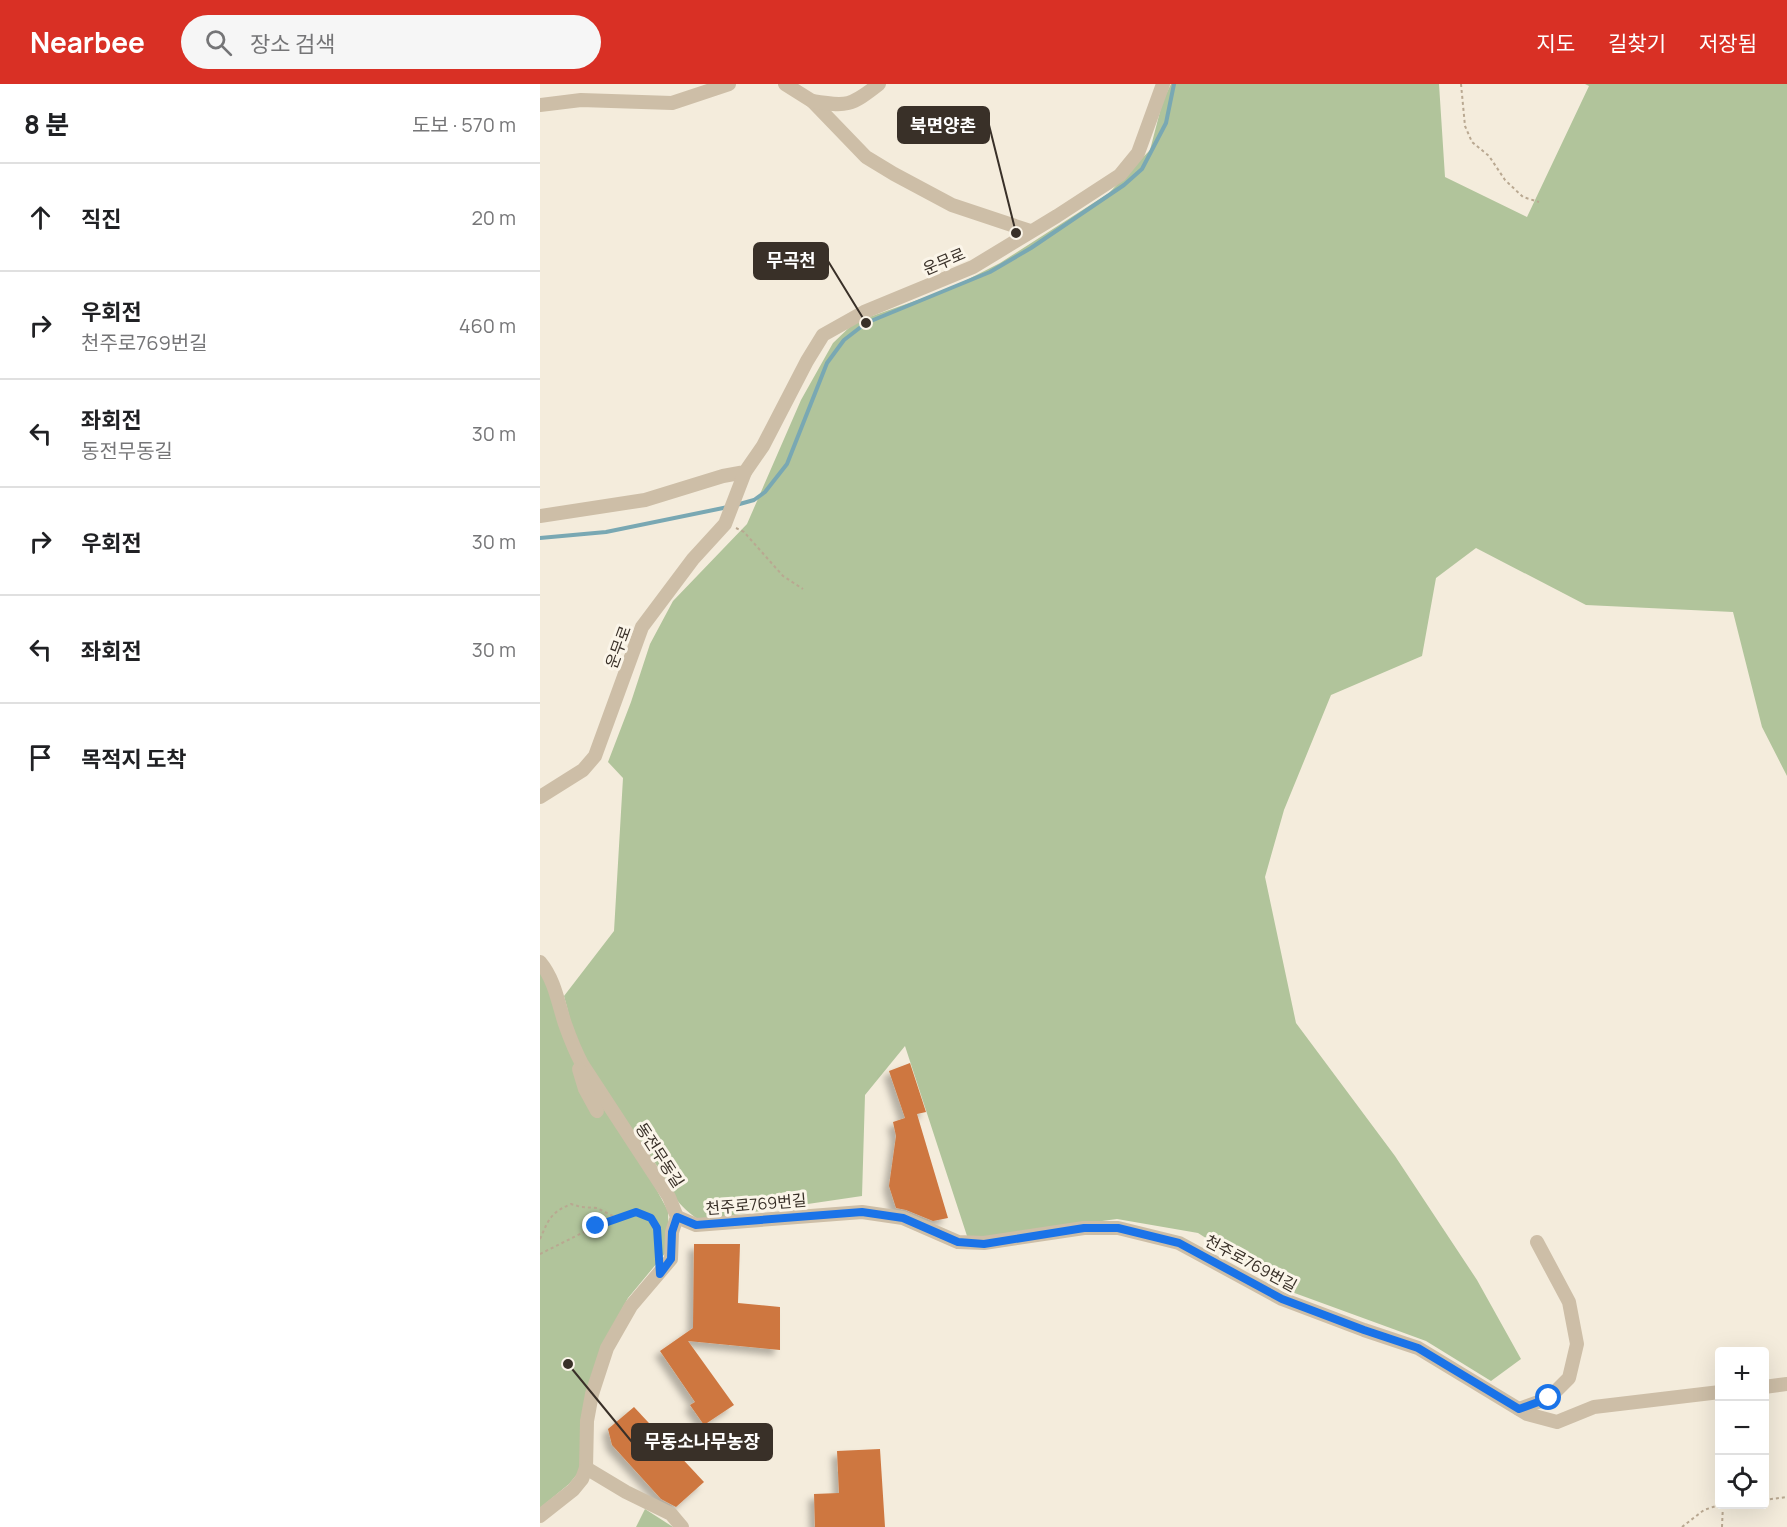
<!DOCTYPE html>
<html lang="ko">
<head>
<meta charset="utf-8">
<style>
	:root { --surface:#fff; --page:#f6f6f6; --text:#202124; --muted:#757577; --line:#e0e0e0; --accent:#d93025 }
	body { margin:0; font-family:Manrope,"Noto Sans KR",sans-serif; background:var(--page); color:var(--text) }
	.controls { position:absolute; right:18px; bottom:18px; display:grid; overflow:hidden; border-radius:6px; box-shadow:0 6px 24px #0002 }
	.controls button { width:54px; height:54px; display:grid; place-items:center; padding:0; border:0; border-bottom:2px solid var(--line); background:var(--surface); color:var(--text); font:30px sans-serif }
	.stop { position:absolute; width:18px; height:18px; margin:-14px; border:4px solid #1a73e8; border-radius:50%; background:#fff }
	.stop.end { background:#1a73e8; border-color:#fff; box-shadow:0 2px 6px #0008 }
	.list { margin:0; padding:0; list-style:none }
	h2 { display:flex; justify-content:space-between; align-items:center; height:78px; margin:0; padding:0 24px; font-size:26px }
	h2 small { font-size:20px; font-weight:400; color:var(--muted) }
	.list li { display:grid; grid-template-columns:39px 1fr auto; gap:18px; align-items:center; box-sizing:border-box; height:108px; padding:0 24px; border-top:2px solid var(--line) }
	.list b { display:block; font-size:22px; white-space:nowrap }
	.list p { margin:0; font-size:20px; white-space:nowrap; color:var(--muted) }
	.list em { font-size:20px; font-style:normal; color:var(--muted) }
	.icon { flex:none; width:33px; height:33px; fill:none; stroke:currentColor; stroke-width:2; stroke-linecap:round; stroke-linejoin:round }
	.map { position:relative; flex:none; width:1247px; height:1443px; overflow:hidden }
	header { display:flex; align-items:center; gap:36px; box-sizing:border-box; height:84px; padding:0 30px; background:var(--accent); color:#fff }
	header strong { font-size:28px }
	nav { display:flex; gap:33px; margin-inline-start:auto; font-size:21px }
	.search { width:420px; height:54px; background:var(--page); display:flex; align-items:center; gap:15px; box-sizing:border-box; padding:0 21px; border-radius:33px; color:var(--muted); font-size:22px }
	main { display:flex }
	aside { flex:1; background:var(--surface) }
	.map>svg:first-child { display:block }
</style>
</head>
<body>
<header>
<strong>Nearbee</strong>
<div class="search"><svg class="icon" aria-label="search" viewBox="0 0 24 24"><circle cx="10" cy="10" r="6"/><path d="M15 15l6 6"/></svg>장소 검색</div>
<nav><a>지도</a><a>길찾기</a><a>저장됨</a></nav>
</header>
<main>
<aside>
<h2>8 분<small>도보 · 570 m</small></h2>
<ul class="list">
<li><svg class="icon" aria-label="ahead" viewBox="0 0 24 24"><path d="M12 20V5M6 11l6-6 6 6"/></svg><div><b>직진</b></div><em>20 m</em></li>
<li><svg class="icon" aria-label="right" viewBox="0 0 24 24"><path d="M7 20v-9h11M14 6l5 5-5 5"/></svg><div><b>우회전</b><p>천주로769번길</p></div><em>460 m</em></li>
<li><svg class="icon" aria-label="left" viewBox="0 0 24 24"><path d="M17 20v-9H6M10 6l-5 5 5 5"/></svg><div><b>좌회전</b><p>동전무동길</p></div><em>30 m</em></li>
<li><svg class="icon" aria-label="right" viewBox="0 0 24 24"><path d="M7 20v-9h11M14 6l5 5-5 5"/></svg><div><b>우회전</b></div><em>30 m</em></li>
<li><svg class="icon" aria-label="left" viewBox="0 0 24 24"><path d="M17 20v-9H6M10 6l-5 5 5 5"/></svg><div><b>좌회전</b></div><em>30 m</em></li>
<li><svg class="icon" aria-label="arrive" viewBox="0 0 24 24"><path d="M6 21V4h12l-3 4 3 4H6"/></svg><div><b>목적지 도착</b></div></li>
</ul>
</aside>
<div class="map">
<svg width="1247" height="1443" viewBox="0 0 1247 1443">
	<defs>
		<filter id="shadow"><feDropShadow dx="-5.5" dy="5.5" stdDeviation="3" flood-color="#0004"/></filter>
	</defs>
	<rect width="100%" height="100%" fill="#f4ecdc"/>
	<g fill="#b1c49b">
		<path d="M631 0H899L905 93 987 133 1049 2 1045 0H1247V692L1222 643 1193 528 1046 521 936 464 896 494 882 572 791 611 744 726 725 793 756 939 855 1072 937 1196 981 1275 951 1297 886 1257 749 1207 658 1149 577 1135 428 1155 365 962 325 1011 322 1112 159 1136C131 1117 132 1104 115 1079 89 1038 55 1001 36 956 31 942 28 926 24 912L74 847 83 694 68 678 91 618 110 560 133 517 207 440 261 316 293 259 315 238 409 205 460 179 569 109 610 66 623 16Z"/>
		<path d="M0 888 128 1127 129 1161 127 1167 88 1214 66 1254 43 1383 29 1400 0 1424Z"/>
		<path d="M105 1425 133 1443H96Z"/>
	</g>
	<g fill="none" stroke-linecap="round" stroke-linejoin="round">
		<g stroke="#79a8b3" stroke-width="4">
			<path d="M196 421 214 416 225 408 247 380 287 279 304 256 326 239 450 188 491 164 584 101 602 85 626 39 634 0"/>
			<path d="M0 454 66 448 188 423"/>
		</g>
	</g>
	<g fill="#ce7740" filter="url(#shadow)">
		<path d="M370 979 386 1028 377 1030 408 1134 393 1137 366 1126 356 1124 349 1102 356 1052 353 1038 365 1034 349 987Z"/>
		<path d="M154 1160H200L198 1219 240 1223V1266L148 1257 194 1321 164 1341 150 1321 155 1318 120 1267 153 1244Z"/>
		<path d="M94 1323 164 1398 136 1423 121 1415 72 1361 68 1345Z"/>
		<path d="M340 1365 345 1443H275L274 1410 299 1409 297 1367Z"/>
	</g>
	<g fill="none" stroke-linecap="round" stroke-linejoin="round">
		<g stroke="#b9a891" stroke-width="2" stroke-dasharray="3 3" stroke-linecap="butt">
			<path d="M921 0 925 42 932 58 949 72 965 96 983 113 999 118"/>
			<path d="M196 444 204 448 243 492 263 505"/>
			<path d="M0 1155C9 1135 10 1129 31 1120L41 1123 57 1124 77 1134"/>
			<path d="M0 1170 56 1142 96 1128 111 1134 117 1144V1164"/>
			<path d="M1224 1416 1247 1413"/>
			<path d="M1142 1443 1164 1426 1182 1420"/>
			<path d="M1182 1443 1183 1420"/>
		</g>
		<g stroke="#cdbea7" stroke-width="14">
			<path d="M245 0 272 17 326 73 354 90 412 121 490 147"/>
			<path d="M272 17C307 23 311 22 339 0"/>
			<path d="M0 21 41 16 132 19 189 0"/>
			<path d="M0 432 105 416 183 392 205 388 223 362 267 277 283 251 324 228 433 183 517 132 580 91 598 69 623 0"/>
			<path d="M0 713 43 686 55 672 102 543 153 475 185 440 205 388"/>
			<path d="M0 878C15 896 18 919 25 940 30 954 35 967 42 980L129 1113 137 1133 132 1148 131 1175 91 1222 67 1264 52 1310 47 1337 46 1384 42 1395 33 1406 0 1432"/>
			<path d="M39 985 45 1005 57 1027"/>
			<path d="M137 1133 156 1141 322 1128 363 1134 418 1158 444 1159 544 1144H578L639 1159 742 1215 824 1246 878 1264 987 1330 1017 1338 1054 1323 1180 1308"/>
			<path d="M1224 1303 1247 1300"/>
			<path d="M979 1325 1009 1314 1029 1294 1037 1260 1029 1218 997 1158"/>
			<path d="M46 1384 86 1408 131 1430 142 1443"/>
		</g>
	</g>
	<g fill="none" stroke-linecap="round" stroke-linejoin="round">
		<path stroke="#1a73e8" stroke-width="8" d="M56 1142 96 1128 111 1134 117 1144 120 1190 131 1175 132 1148 137 1133 156 1141 322 1128 363 1134 418 1158 444 1160 544 1144H578L639 1159 742 1215 824 1246 878 1264 979 1325 1009 1314"/>
	</g>
	<g text-anchor="middle" dominant-baseline="central" stroke-width="6" stroke-linejoin="round" paint-order="stroke">
		<g font-size="16" fill="#393028" stroke="#fbf5e9">
			<text transform="translate(404 177) rotate(-23)">운무로</text>
			<text transform="translate(78 563) rotate(-70)">운무로</text>
			<text transform="translate(120 1071) rotate(57)">동전무동길</text>
			<text transform="translate(216 1120) rotate(-5)">천주로769번길</text>
			<text transform="translate(711 1179) rotate(28)">천주로769번길</text>
		</g>
	</g>
	<path fill="none" stroke="#393028" stroke-width="2" d="M476 149L449 41M326 239L288 177M28 1280L92 1358"/>
	<g fill="#393028" stroke="#fbf5e9" stroke-width="2">
		<circle cx="476" cy="149" r="6"/>
		<circle cx="326" cy="239" r="6"/>
		<circle cx="28" cy="1280" r="6"/>
	</g>
	<g fill="#393028" stroke="#393028" stroke-width="2">
		<rect x="358" y="23" width="91" height="36" rx="6"/>
		<rect x="214" y="159" width="74" height="36" rx="6"/>
		<rect x="92" y="1340" width="140" height="36" rx="6"/>
	</g>
	<g font-size="18" text-anchor="middle" font-weight="bold" fill="#fff">
		<text x="403" y="48">북면양촌</text>
		<text x="251" y="183">무곡천</text>
		<text x="162" y="1364">무동소나무농장</text>
	</g>
</svg>
<div class="controls">
<button>+</button>
<button>−</button>
<button><svg class="icon" aria-label="locate" viewBox="0 0 24 24"><circle cx="12" cy="12" r="6"/><path d="M12 2v4M12 18v4M2 12h4M18 12h4"/></svg></button>
</div>
<div class="stop" style="left:1009px;top:1314px"></div>
<div class="stop end" style="left:56px;top:1142px"></div>
</div>
</main>
</body>
</html>
